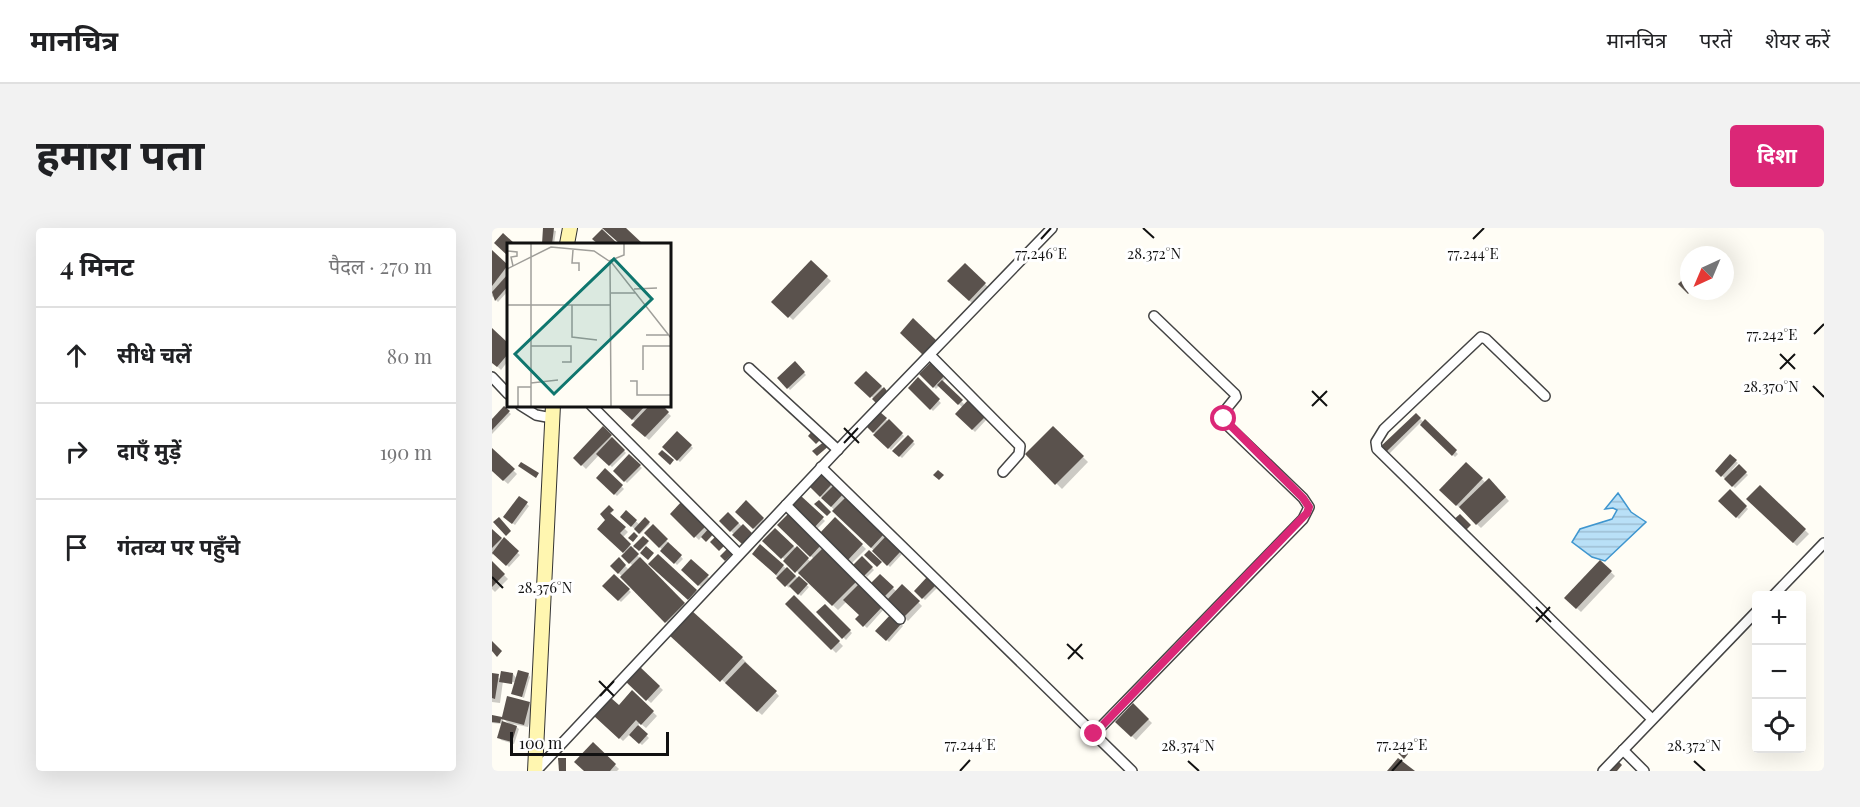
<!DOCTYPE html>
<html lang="hi">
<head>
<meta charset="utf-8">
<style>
	:root { --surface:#fff; --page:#f2f2f2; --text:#202124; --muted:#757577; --line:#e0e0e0; --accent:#db2777 }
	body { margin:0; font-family:"Playfair Display","Noto Sans Devanagari",serif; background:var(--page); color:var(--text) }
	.controls { position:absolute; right:18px; bottom:18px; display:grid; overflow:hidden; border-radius:6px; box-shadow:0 6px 24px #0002 }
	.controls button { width:54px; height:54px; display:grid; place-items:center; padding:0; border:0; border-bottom:2px solid var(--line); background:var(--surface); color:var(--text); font:30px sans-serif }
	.compass { position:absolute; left:1188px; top:18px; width:54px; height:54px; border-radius:50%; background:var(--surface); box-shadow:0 6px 24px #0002; rotate:224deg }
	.scale { position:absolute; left:18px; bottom:15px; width:159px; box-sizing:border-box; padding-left:6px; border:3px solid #111; border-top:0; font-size:16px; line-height:21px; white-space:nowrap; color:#111; -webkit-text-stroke:4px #fff; paint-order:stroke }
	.stop { position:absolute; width:18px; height:18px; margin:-14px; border:4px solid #db2777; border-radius:50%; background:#fff }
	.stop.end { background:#db2777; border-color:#fff; box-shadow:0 2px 6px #0008 }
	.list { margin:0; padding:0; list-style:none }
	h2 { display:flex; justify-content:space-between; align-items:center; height:78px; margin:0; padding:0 24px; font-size:26px }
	h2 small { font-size:20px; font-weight:400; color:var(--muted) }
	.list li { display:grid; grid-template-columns:39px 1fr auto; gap:18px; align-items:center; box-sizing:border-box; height:96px; padding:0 24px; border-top:2px solid var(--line) }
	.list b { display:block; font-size:22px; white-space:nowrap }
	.list em { font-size:20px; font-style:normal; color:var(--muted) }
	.icon { flex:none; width:33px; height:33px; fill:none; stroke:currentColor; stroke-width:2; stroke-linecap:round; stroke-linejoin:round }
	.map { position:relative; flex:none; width:1332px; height:543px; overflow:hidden; border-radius:6px }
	header { display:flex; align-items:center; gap:36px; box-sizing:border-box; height:84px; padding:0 30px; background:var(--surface); border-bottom:2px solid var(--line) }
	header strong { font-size:28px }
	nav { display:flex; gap:33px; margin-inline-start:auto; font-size:21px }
	.intro { display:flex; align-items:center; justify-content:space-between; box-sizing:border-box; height:144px; padding:0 36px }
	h1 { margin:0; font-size:42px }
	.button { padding:15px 27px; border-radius:6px; background:var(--accent); color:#fff; font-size:21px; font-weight:700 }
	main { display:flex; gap:36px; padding:0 36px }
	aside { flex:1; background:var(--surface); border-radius:6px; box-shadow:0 6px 24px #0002 }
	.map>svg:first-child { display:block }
</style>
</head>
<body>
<header>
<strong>मानचित्र</strong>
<nav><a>मानचित्र</a><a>परतें</a><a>शेयर करें</a></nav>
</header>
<div class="intro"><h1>हमारा पता</h1><a class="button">दिशा</a></div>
<main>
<aside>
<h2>4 मिनट<small>पैदल · 270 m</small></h2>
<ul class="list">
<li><svg class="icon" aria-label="ahead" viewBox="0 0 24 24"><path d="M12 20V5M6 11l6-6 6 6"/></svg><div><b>सीधे चलें</b></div><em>80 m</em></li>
<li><svg class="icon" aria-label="right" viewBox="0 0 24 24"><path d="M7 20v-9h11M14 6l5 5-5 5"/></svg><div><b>दाएँ मुड़ें</b></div><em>190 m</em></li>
<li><svg class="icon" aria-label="arrive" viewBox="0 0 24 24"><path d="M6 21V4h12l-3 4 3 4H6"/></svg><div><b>गंतव्य पर पहुँचे</b></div></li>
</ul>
</aside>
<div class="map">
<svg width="1332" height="543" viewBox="0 0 1332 543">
	<defs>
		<pattern id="water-rules" width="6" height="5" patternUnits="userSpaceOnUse" patternTransform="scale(1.5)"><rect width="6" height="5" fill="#b9e0f7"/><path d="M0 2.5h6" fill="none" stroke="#9ebfd3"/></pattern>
	</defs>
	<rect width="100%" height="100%" fill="#fffdf5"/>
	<path fill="url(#water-rules)" stroke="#3f96cf" stroke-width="1.5" d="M1126 265 1139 284 1154 294 1113 333 1100 329 1080 314 1088 301 1120 291 1125 282 1121 280 1113 281Z"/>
	<g fill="#0003">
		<path d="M53 0 64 3 62 16H51Z"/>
		<path d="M0 24 16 39V63L6 74 0 68Z"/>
		<path d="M319 34 339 53 301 92 282 74Z"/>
		<path d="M473 37 497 60 481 76 457 53Z"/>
		<path d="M0 102 16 117V133L9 142 0 133Z"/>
		<path d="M303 135 314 147 298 162 287 150Z"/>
		<path d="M440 135 455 149 450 154 473 177 477 173 495 191 483 204 465 186 471 180 448 157 444 161 429 146Z"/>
		<path d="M374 145 395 164 386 174 364 155Z"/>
		<path d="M426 152 449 175 441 183 418 160Z"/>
		<path d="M123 177H154L157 180 160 177H167L179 188 157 212 141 197 144 194Z"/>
		<path d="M12 180 19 186 0 206V193Z"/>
		<path d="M388 186 412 208 399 222 376 198Z"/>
		<path d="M924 187 966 226 963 229 928 195 896 227 889 220Z"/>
		<path d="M111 200 134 225 120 239 107 227 94 241 83 230Z"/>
		<path d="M561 200 596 234 570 261 535 226Z"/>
		<path d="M185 205 201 220 188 234 172 219Z"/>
		<path d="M416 209 423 216 410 230 402 223Z"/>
		<path d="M0 222 25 246 16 256 0 242Z"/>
		<path d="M137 228 150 240 135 255 123 243Z"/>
		<path d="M1238 228 1246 235 1240 242 1242 244 1247 239 1256 247 1243 260 1225 243Z"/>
		<path d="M974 236 994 255 997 252 1017 273 989 300 949 262Z"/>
		<path d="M113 242 132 261 125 268 106 250Z"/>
		<path d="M330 247 354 268 353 269 410 326 398 339 319 258Z"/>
		<path d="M1268 259 1317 306 1305 318 1256 271Z"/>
		<path d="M1238 263 1256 281 1247 291 1228 273Z"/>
		<path d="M27 270 37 278 23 297 15 291Z"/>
		<path d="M309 270 333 293 324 302Z"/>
		<path d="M254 274 273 293 264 302 245 284Z"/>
		<path d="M190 275 223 305 215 313 210 308 207 312 180 286Z"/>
		<path d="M117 279 121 283 118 287 136 304 130 310 141 320 151 310 156 315 148 323 144 318 140 322 197 381 179 399 120 338 127 331 137 342 141 338 131 328 134 325 107 301 115 292Z"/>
		<path d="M134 284 148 297 153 291 158 296 148 306 130 289Z"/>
		<path d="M236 286 261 308 253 317 229 293Z"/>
		<path d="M298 286 392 381 375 400 365 391 369 387 355 373 346 382 273 313 283 302 319 334 322 331 287 297Z"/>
		<path d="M343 291 374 321 359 336 329 306Z"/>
		<path d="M161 298 191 331 185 337 154 305Z"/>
		<path d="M0 303 28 327 17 339 2 325 0 327Z"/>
		<path d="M268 319 317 359 309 368 299 358 297 360 262 326Z"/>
		<path d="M166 328 208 367 201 375 159 336Z"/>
		<path d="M370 330 382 342 375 349 363 337Z"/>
		<path d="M200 333 218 351 209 359 191 342Z"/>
		<path d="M1108 334 1123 348 1089 384 1074 370Z"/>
		<path d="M0 335 16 351 3 364 0 361Z"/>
		<path d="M122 348 139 364 129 374 112 358Z"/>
		<path d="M388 348 405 364 410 358 430 378 416 393 379 357Z"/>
		<path d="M436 350 446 359 433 372 424 363Z"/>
		<path d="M302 369 351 418 344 425 295 376Z"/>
		<path d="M333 378 360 405 354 412 326 384Z"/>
		<path d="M400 387 411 398 397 414 385 402Z"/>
		<path d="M179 407 250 430 287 468 270 487Z"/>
		<path d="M147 440 171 462 159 475 135 453Z"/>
		<path d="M21 446 25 451 36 446 38 449 32 470 21 465 28 455 11 453 8 475 0 474V447L9 451Z"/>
		<path d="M140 464 165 488 154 500 148 495 145 498 157 510 150 517 138 506 131 513 105 488 127 479Z"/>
		<path d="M37 475 41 479 36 499 21 496 27 501 22 516 9 512 7 509 11 496 0 495V488L11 490V495L18 497 11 490Z"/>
		<path d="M641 477 660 495 644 512 625 494Z"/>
		<path d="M101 516 127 541 125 543H94Z"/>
	</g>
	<g fill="#5a524d">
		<path d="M51 0H62L60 16H50Z"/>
		<path d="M110 0H134L151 16H128Z"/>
		<path d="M110 1 126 16H106L100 11Z"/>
		<path d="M11 5 23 16H16V28L2 15Z"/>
		<path d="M0 22 16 37 0 58Z"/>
		<path d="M319 32 336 48 296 90 279 74Z"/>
		<path d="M473 35 494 55 477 73 455 53Z"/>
		<path d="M16 46V58L3 73 0 64Z"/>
		<path d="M1197 46 1199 63 1196 66 1186 56Z"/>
		<path d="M421 90 445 113 431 127 408 105Z"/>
		<path d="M0 100 16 115V126L5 139 0 135Z"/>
		<path d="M303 133 313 144 295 161 285 150Z"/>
		<path d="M440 133 454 146 441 160 427 146Z"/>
		<path d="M374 143 390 158 378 170 362 155Z"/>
		<path d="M426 149 448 171 438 182 416 160Z"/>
		<path d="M450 152 471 172 466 177 445 157Z"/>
		<path d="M392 159 395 163 384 175 380 171Z"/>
		<path d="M477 171 494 188 480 202 463 186Z"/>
		<path d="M130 177H154L140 192 127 180Z"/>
		<path d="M158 177H170L177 184 153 209 139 197Z"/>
		<path d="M12 178 18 183 0 202V191Z"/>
		<path d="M388 184 395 190 381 205 374 198Z"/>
		<path d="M924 185 929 190 893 225 887 220Z"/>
		<path d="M397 191 411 205 396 221 381 207Z"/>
		<path d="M933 191 965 222 960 228 928 197Z"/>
		<path d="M111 198 120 207 89 238 81 230Z"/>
		<path d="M561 198 592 228 563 257 533 226Z"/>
		<path d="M322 201 331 209 324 216 316 208Z"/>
		<path d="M185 203 200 217 185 233 170 219Z"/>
		<path d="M416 207 422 213 407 229 400 223Z"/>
		<path d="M120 209 133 222 117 238 104 226Z"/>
		<path d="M333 213 338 217 325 228 320 223Z"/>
		<path d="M0 220 23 241 11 253 0 243Z"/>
		<path d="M170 222 182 232 178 237 166 226Z"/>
		<path d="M137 226 149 237 132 254 121 243Z"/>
		<path d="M1238 226 1245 232 1229 249 1223 243Z"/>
		<path d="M29 234 47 245 44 250 26 238Z"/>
		<path d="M974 234 991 250 964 278 947 262Z"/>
		<path d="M1247 236 1255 244 1240 259 1232 251Z"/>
		<path d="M113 240 131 257 122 267 104 250Z"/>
		<path d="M446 242 452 247 447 252 441 247Z"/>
		<path d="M330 245 340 256 328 269 317 258Z"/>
		<path d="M997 250 1014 269 984 297 967 279Z"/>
		<path d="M344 255 353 264 339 279 329 270Z"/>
		<path d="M1268 257 1314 301 1301 315 1254 271Z"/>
		<path d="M1238 261 1255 278 1244 290 1226 273Z"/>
		<path d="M27 268 36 274 20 296 11 289Z"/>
		<path d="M309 268 332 289 321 301 298 279Z"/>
		<path d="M354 269 392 306 379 320 340 283Z"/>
		<path d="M254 272 272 290 261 301 243 284Z"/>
		<path d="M327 272 339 284 335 288 322 276Z"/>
		<path d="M190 273 215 297 202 310 178 286Z"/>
		<path d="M117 277 122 282 118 285 134 299 128 305 139 316 131 325 105 301 113 292 108 286Z"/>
		<path d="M134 282 145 292 139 299 128 289Z"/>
		<path d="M236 284 247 295 238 304 227 293Z"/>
		<path d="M298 284 330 316 318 329 285 297Z"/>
		<path d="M968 286 979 297 971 305 960 293Z"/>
		<path d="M7 289 19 303 14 308 1 294Z"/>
		<path d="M153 289 158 294 147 306 142 301Z"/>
		<path d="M343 289 371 316 355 333 327 306Z"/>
		<path d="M161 296 176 311 167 320 152 305Z"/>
		<path d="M251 296 260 305 250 316 240 307Z"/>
		<path d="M218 299 223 304 214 314 209 309Z"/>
		<path d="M283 300 302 318 289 331 270 313Z"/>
		<path d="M0 301 10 310 0 320Z"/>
		<path d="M142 304 146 308 141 314 136 310Z"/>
		<path d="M151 308 157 313 147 323 141 318Z"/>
		<path d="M224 308 233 317 227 323 218 314Z"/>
		<path d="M394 308 409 323 395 338 380 323Z"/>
		<path d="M12 309 27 323 14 338 0 325Z"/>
		<path d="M176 314 190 327 182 336 168 323Z"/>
		<path d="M268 316 292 337 284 347 260 326Z"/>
		<path d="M139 318 147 326 137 336 129 328Z"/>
		<path d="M154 318 162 325 156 332 148 325Z"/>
		<path d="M305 318 317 330 303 345 291 333Z"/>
		<path d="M333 318 367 351 340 378 306 345Z"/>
		<path d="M237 319 242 324 233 333 228 328Z"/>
		<path d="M377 322 390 334 385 339 372 327Z"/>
		<path d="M166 326 205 362 196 372 156 336Z"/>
		<path d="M370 328 381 339 372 348 361 337Z"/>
		<path d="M127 329 134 337 126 346 118 338Z"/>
		<path d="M148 329 193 375 173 395 128 349Z"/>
		<path d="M199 331 217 347 206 358 189 342Z"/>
		<path d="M1108 332 1120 343 1084 381 1072 370Z"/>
		<path d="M0 333 13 346 0 359Z"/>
		<path d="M295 339 304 348 293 359 284 350Z"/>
		<path d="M122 346 138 361 126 373 110 358Z"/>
		<path d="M388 346 402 359 391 370 377 357Z"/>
		<path d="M307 348 316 356 306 367 297 358Z"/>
		<path d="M436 348 445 356 430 371 422 363Z"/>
		<path d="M367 356 391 378 371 399 363 391 367 387 351 372Z"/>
		<path d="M410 356 428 373 411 390 394 373Z"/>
		<path d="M302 367 348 413 339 422 293 376Z"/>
		<path d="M333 376 359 402 350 411 324 384Z"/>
		<path d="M199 382 251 429 228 454 177 407Z"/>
		<path d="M400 385 410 395 394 413 383 403Z"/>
		<path d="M0 413 10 423 5 429 0 423Z"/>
		<path d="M253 434 285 463 265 484 233 455Z"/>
		<path d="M147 438 168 458 154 473 133 453Z"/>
		<path d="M26 442 37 445 30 469 19 466Z"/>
		<path d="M9 443 21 445 20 456 7 454Z"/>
		<path d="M0 445 7 446 3 471 0 470Z"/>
		<path d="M140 462 162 483 149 497 144 492 127 511 102 488 119 470 127 477Z"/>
		<path d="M15 468 38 474 32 497 9 491 8 495 0 494V487L10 489Z"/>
		<path d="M641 475 657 491 639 509 623 494Z"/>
		<path d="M10 493 25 498 20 514 5 510Z"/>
		<path d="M146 497 156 506 147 516 137 507Z"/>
		<path d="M101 514 124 536 118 543H92L82 534Z"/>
		<path d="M905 515 916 526 912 531 901 520Z"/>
		<path d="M66 530H74V543H67Z"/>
		<path d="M906 530 923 543H895Z"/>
		<path d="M1125 532 1130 537 1125 543H1115Z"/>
	</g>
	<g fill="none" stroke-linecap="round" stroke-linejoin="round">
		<g stroke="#444" stroke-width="12">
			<g id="street">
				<path d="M439 128 528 218 527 226 511 244"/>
				<path d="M257 140 346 222"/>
				<path d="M0 149 16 166"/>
				<path d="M1053 168 994 111 989 109 892 201 884 214 885 221 1160 491"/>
				<path d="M28 177 44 187 60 190"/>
				<path d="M99 177 247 326"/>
				<path d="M329 239 640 543"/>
				<path d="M294 277 408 391"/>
				<path d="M1281 368 1332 315"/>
				<path d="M602 506 811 291 817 279 811 270 735 197 731 185 744 169 743 166 662 88"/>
				<path d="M1131 522 1152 543"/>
				<path d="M44 543 356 211 560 0"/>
				<path d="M1111 543 1264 384"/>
			</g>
		</g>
		<g stroke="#333" stroke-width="16">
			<g id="secondary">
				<path d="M75 16 78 0"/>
				<path d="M43 543 61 177"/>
			</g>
		</g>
		<use href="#street" stroke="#fff" stroke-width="9"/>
		<use href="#secondary" stroke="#fff6b0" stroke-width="14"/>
	</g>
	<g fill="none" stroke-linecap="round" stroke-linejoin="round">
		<path stroke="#db2777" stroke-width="8" d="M602 506 815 285 817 279 811 270 732 191"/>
	</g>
	<path fill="none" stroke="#111" stroke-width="2" d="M651 0 662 10M549 11 559 0M981 11 992 0M1322 106 1332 96M1288 126 1303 141M1288 141 1303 126M1321 158 1332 169M820 163 835 178M820 178 835 163M352 200 367 215M352 215 366 200M0 349 11 360M1044 379 1059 394M1044 394 1058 379M575 416 591 431M576 431 590 416M107 453 122 468M108 468 122 453M696 533 707 543M1202 533 1213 543M468 543 478 532M900 543 910 532"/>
	<g transform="translate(15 15)">
		<rect width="164" height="164" fill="#fffdf5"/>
		<path fill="none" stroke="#a09f9a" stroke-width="1.5" d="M24 0V163M66 7 65 20H72V28M0 8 10 9V13L4 14 6 23M102 18 117 12V0M103 19 104 163M0 26 44 4 87 8 105 20 164 95M127 46 150 45M104 50H129M0 62H104M65 62V94L90 97M139 92H161M24 103H64V119H55M136 127V103H164M123 138H130V152H164M24 140 51 137M11 163V144H24"/>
		<path fill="#0f766e" fill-opacity="0.15" stroke="#0f766e" stroke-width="3" d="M107 16 145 56 47 151 8 111Z"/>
		<rect width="164" height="164" fill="none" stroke="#111" stroke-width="3"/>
	</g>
	<g font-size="15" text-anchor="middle" fill="#111" stroke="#fff" stroke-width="6" stroke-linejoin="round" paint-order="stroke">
		<text x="662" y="31">28.372°N</text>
		<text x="549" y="31">77.246°E</text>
		<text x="981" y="31">77.244°E</text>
		<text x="1280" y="112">77.242°E</text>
		<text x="1279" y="164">28.370°N</text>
		<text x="53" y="365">28.376°N</text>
		<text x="478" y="522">77.244°E</text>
		<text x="910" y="522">77.242°E</text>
		<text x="696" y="523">28.374°N</text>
		<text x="1202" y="523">28.372°N</text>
	</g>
</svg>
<div class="controls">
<button>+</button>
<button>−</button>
<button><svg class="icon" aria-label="locate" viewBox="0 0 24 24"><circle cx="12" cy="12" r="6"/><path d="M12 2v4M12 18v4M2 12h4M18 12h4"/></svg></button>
</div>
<svg class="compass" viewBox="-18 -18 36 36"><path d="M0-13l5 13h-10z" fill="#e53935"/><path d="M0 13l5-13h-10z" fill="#757577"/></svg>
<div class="scale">100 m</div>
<div class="stop" style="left:732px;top:191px"></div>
<div class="stop end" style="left:602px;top:506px"></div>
</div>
</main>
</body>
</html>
